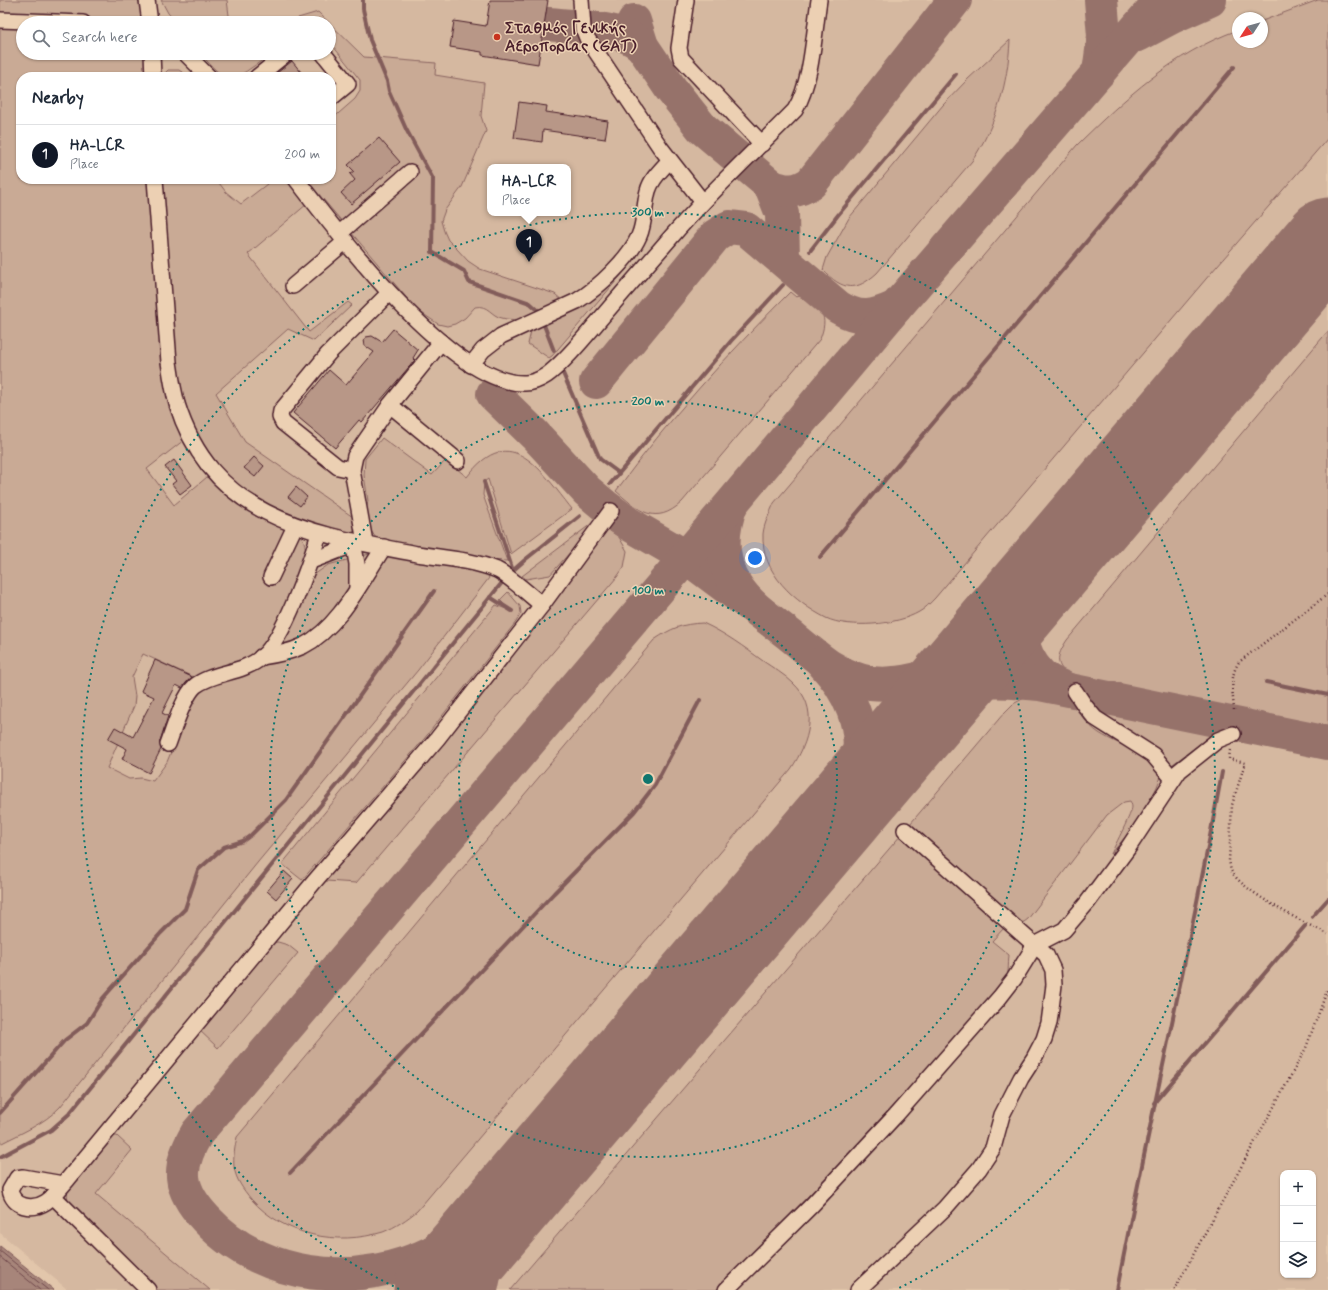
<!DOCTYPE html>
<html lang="en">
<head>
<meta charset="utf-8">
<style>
	:root { --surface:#fff; --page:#f6f6f7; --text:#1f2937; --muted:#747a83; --line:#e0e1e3; --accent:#111827 }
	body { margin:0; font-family:Mynerve,sans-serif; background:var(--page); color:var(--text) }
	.controls { position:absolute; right:12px; bottom:12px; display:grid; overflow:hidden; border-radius:8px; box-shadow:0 1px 3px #0004 }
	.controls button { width:36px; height:36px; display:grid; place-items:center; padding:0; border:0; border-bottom:1px solid var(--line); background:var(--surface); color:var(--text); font:20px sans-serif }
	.compass { position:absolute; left:1232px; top:12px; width:36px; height:36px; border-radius:50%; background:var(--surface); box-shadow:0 1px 3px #0004; rotate:234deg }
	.you { position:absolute; left:755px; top:558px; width:14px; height:14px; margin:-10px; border:3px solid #fff; border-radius:50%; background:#1a73e8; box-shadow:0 0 0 6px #1a73e833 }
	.badge { display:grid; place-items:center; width:26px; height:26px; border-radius:50%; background:var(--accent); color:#fff; font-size:13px; font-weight:700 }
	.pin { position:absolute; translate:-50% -33px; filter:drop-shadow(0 1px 2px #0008) }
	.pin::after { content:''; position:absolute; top:21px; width:14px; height:12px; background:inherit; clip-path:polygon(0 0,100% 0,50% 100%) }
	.popup { position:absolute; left:487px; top:164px; width:84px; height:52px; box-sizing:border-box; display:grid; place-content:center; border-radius:8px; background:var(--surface); filter:drop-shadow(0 1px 3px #0005); font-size:13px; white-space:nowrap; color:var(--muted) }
	.popup b { font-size:15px; color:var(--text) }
	.popup::after { content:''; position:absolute; left:50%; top:100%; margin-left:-8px; border:8px solid transparent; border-top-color:var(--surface) }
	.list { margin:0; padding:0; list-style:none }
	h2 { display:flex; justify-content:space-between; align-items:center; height:52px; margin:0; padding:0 16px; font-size:17px }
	h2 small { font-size:13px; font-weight:400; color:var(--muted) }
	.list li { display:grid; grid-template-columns:26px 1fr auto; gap:12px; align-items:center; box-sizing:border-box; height:60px; padding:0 16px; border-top:1px solid var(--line) }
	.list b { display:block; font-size:15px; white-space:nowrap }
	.list p { margin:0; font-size:13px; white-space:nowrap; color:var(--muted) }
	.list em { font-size:13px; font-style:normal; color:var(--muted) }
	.icon { flex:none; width:22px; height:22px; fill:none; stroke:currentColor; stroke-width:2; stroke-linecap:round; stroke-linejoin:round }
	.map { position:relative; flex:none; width:1328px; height:1290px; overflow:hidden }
	.search { position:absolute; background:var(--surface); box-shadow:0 1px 3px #0004; left:16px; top:16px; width:320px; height:44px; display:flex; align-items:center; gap:10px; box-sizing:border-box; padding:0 14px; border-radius:22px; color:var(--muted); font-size:15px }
	.panel { position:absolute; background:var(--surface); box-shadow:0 1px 3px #0004; left:16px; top:72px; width:320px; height:112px; border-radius:16px }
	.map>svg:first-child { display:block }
</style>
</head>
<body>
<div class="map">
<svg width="1328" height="1290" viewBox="0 0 1328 1290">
	<rect width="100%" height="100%" fill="#e2c6ab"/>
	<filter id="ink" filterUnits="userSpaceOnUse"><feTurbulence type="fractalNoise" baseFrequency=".025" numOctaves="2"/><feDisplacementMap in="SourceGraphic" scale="8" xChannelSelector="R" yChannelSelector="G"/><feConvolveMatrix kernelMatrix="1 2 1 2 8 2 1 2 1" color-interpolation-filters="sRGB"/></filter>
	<g filter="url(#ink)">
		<path fill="#d5b8a0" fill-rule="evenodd" d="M0 0H1328V1290H68L0 1233ZM1238 18H1262V42H1238ZM23 23H329V53H23ZM21 77H331V179H21ZM490 167H568V213H490ZM1283 1173H1313V1275H1283Z"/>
		<g fill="#c9aa95" stroke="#8a6460">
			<path d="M0 0H142L144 23H23V53H146L147 77H21V179H152L167 387 173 414 184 440 147 469 174 505 207 477C223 492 237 505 256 515 268 521 297 529 303 539 306 546 306 553 305 561L272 641 253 660 198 678 193 677 143 654 132 677 135 696 134 706 107 768 129 779 141 778 153 781 167 762 196 690 259 663 311 577 328 565 369 554 390 553 462 566 487 574 489 578 418 670 258 862 60 1107C44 1124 21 1133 0 1144Z"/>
			<path d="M161 0H227L230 23H177L168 13Z"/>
			<path d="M1318 0H1328V138L1217 266 935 598C930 603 925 609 919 612 897 625 849 629 826 618 795 602 761 573 763 534 764 523 770 513 774 503L1077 145C1125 98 1173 53 1238 30V42H1262V21Z"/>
			<path d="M318 12 364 57 436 63 435 75 484 83 481 116 486 131 462 187 445 210 441 221 444 231 448 240 457 249 468 261 480 269 555 294 564 302C544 311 524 324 502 318 491 316 488 304 475 307L465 318 455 324 447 326 438 324 416 309 306 179H331V120L355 99 360 91V80L329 41V23H300L298 18Z"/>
			<path d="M1010 40C1008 84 996 125 972 161L877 273C856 292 843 291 823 270L827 257 849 218 943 105 967 80Z"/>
			<path d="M200 53H270C265 59 257 64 251 68 226 87 217 72 200 53Z"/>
			<path d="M168 70H179L189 77H161Z"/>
			<path d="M162 179H216L226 192 241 204 267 184 266 179H287L307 204 248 254 309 332 348 302 352 305 314 341 288 329 216 393 245 442 353 517 355 527 354 531 347 537 256 503 217 468 191 427 177 384Z"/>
			<path d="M635 259 552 356 549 358 528 344 531 331 536 325 596 294Z"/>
			<path d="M790 292 796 297 804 295C822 309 829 316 820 339L682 502C655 527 638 510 616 491 668 420 728 354 790 292Z"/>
			<path d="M1328 331V732L1072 678C1054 665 1056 657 1067 640Z"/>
			<path d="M382 438 432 475 446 460 467 477C511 419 542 472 572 509L511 554 488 479 484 482 483 495 507 561 489 560 378 541 369 528 365 513 368 501 364 475 365 459Z"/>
			<path d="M591 524 586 534 550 575 526 579 522 576Z"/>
			<path d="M604 527 619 537 627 551 624 567 617 577 356 883 326 881 323 877Z"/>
			<path d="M508 592 520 606 521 613 516 622 424 739 302 880 282 864 496 605 511 611 500 600Z"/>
			<path d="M703 623C725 633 744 647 763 661 773 668 784 674 793 683 820 708 809 742 791 769L417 1211C407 1219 396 1227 383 1232 337 1246 284 1236 251 1199 243 1189 236 1180 234 1167 233 1157 235 1146 237 1137L654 640C672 628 681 624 703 623Z"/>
			<path d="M1030 695H1040L1070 701C1079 712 1087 725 1099 733 1121 747 1149 751 1161 777 1151 804 1130 832 1111 854 1115 845 1132 813 1132 807 1132 806 1131 802 1130 801L1124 802 1107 815 1028 919 1024 922 1019 923 910 824 1004 713 1013 704Z"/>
			<path d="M1088 705 1216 732 1169 767Z"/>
			<path d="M901 835 952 883 1004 928 992 941 1009 955C1008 965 1009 975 1005 984L828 1176 716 1290H510Z"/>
			<path d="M278 942 288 945 298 953 218 1048 196 1027 267 943Z"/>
			<path d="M113 1136H117L132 1150 96 1194 210 1290H156L68 1204 67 1191Z"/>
		</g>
		<path fill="#a7857a" stroke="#825c5a" d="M0 1246 54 1290H0Z"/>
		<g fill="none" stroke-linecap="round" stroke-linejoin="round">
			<g stroke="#6f484b" stroke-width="1">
				<path d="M0 1251 48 1290"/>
				<path d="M0 1257 40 1290"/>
			</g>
			<g stroke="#825c5a" stroke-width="4">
				<path d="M363 0V9L370 40 387 81 389 91 406 129 433 179 432 252 464 271 469 282 530 303 539 311"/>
				<path d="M810 251 838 215 956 74"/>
				<path d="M544 325 554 351"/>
				<path d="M562 371 600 459 619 473"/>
				<path d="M484 482 513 571"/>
				<path d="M610 484 731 341 783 285"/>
				<path d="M820 557 1234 67"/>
				<path d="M509 574 526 559 580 516"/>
				<path d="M490 597 512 611"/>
				<path d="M1266 682 1328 695"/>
				<path d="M1312 917 1328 899"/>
				<path d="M1154 1103 1305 926"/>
				<path d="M0 1113 65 1040 87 1023 103 998 161 933 185 909 198 870 224 847 243 841 251 835 286 800 434 591"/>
				<path d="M0 1157 51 1130 69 1114 505 579"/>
				<path d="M290 1173 554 893 634 812 655 785 700 700"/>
				<path d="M1117 1290C1150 1117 1191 945 1222 772"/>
			</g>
			<g stroke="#96726b" stroke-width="34">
				<path d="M634 21 642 46 671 89 702 128 771 186 782 214 783 259"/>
				<path d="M548 24C577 27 620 26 642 46"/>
				<path d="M1138 35 1172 17 1210 0"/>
				<path d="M1099 72 1104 36 1101 0"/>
				<path d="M771 186C787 193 797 192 811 183L955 0"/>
				<path d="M596 382 715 236 729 227 746 229 838 307C861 321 873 317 896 307"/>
				<path d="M493 394 535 435 587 491 605 506 629 524 686 557 773 622"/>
				<path d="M731 505C722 529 720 553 731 576 742 602 770 619 791 636 803 646 816 657 829 666 842 674 856 680 871 683 906 687 937 673 969 662"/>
				<path d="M1028 593C1013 618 1020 653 1040 674 1047 681 1055 684 1064 688"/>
				<path d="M823 663C848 689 867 728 857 764 851 786 837 807 828 828"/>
				<path d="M934 703C942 697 949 691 958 688 983 678 1014 682 1040 684L1328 743"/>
				<path d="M504 1209C460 1237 428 1262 375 1271 314 1282 249 1265 206 1219 178 1189 176 1168 197 1133L732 503 896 307 1161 0"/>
				<path d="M481 1290 493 1233 499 1216"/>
			</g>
			<path stroke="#96726b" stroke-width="85" d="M436 1290 1328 240"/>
		</g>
		<g fill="#b89787" stroke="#4a1f2b">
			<path d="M490 0H548L538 64 482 55V52L450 47 454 21 486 26Z"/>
			<path d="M292 61 305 77H272Z"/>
			<path d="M519 102 547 106 546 112 608 121 605 139 543 130 542 142 514 138Z"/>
			<path d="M379 138 400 162 351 204 341 193 355 180 350 174 354 171 348 165Z"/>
			<path d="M393 329 418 350 413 358 415 360 362 422 359 420 335 448 293 413 329 370 346 385 374 352 365 346 364 340 366 337 372 336 382 342Z"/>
			<path d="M254 457 264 466 255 477 244 468Z"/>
			<path d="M174 460 192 485 180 494 172 484 176 481 165 467Z"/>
			<path d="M296 487 307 497 300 506 288 497Z"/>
			<path d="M155 660 192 677 182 688 176 685 162 713 168 716 160 741 161 749 149 773 122 759 127 749 108 739 115 727 133 737 154 697 141 691Z"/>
			<path d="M284 871 293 879 276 899 267 891Z"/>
		</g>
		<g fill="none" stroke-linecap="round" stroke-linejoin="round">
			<g stroke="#4a1f2b" stroke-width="18">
				<g id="minor">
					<path d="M147 0 150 23"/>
					<path d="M581 0 583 28 587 38 660 147 702 201"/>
					<path d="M686 0 679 48 681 58 762 144"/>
					<path d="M0 20 83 23"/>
					<path d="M152 53 153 77"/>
					<path d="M185 53 209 77"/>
					<path d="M323 53 348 84 331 98"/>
					<path d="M257 77 287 53"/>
					<path d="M155 179 169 362C171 376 173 390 177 404 213 520 314 534 417 554 443 558 473 560 497 570 508 575 532 597 542 605"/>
					<path d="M296 179C337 233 453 386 525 383 532 383 541 379 547 375 565 362 582 340 596 324 621 294 647 265 672 236 711 191 754 152 795 110 812 82 814 33 819 0"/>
					<path d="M340 233 410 172"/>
					<path d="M293 286 346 241"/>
					<path d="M471 365 483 350 501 336 577 301C598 288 629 259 639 236 645 223 644 205 648 191 651 179 661 170 669 161"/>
					<path d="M390 405 458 461"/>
					<path d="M352 470 338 467 283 423 280 417 281 411 328 354 389 293"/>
					<path d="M353 541 357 564V587"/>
					<path d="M365 542 352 470 355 456 390 405 441 342"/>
					<path d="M311 561 342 549 347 540"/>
					<path d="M271 577 295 526"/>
					<path d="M261 657C276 655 290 652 303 646 339 628 362 580 384 547"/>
					<path d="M1075 691 1085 706 1095 718 1153 755 1173 779"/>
					<path d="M168 744C174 728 183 697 195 686 212 672 242 674 262 657 284 639 310 563 319 534"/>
					<path d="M63 1184 23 1177 17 1178 10 1190C13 1207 32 1211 46 1202 55 1196 61 1187 68 1179L314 882 437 739 542 605 611 511"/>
					<path d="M53 1196 148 1290"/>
					<path d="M726 1290 811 1206 896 1115 1000 997 1014 979 1035 945 1064 930 1087 903 1128 848 1179 771 1218 740 1233 734"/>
					<path d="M858 1290 945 1208 979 1169 993 1148 1002 1115 1021 1078 1034 1058 1044 1039 1049 1023 1054 985 1053 970 1046 955 905 830"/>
				</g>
			</g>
			<g stroke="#4a1f2b" stroke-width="2.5" stroke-dasharray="1 3" stroke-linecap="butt">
				<path d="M1234 710C1233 694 1229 676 1239 662L1328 594"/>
				<path d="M1230 750 1229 759 1245 763 1232 805 1229 861C1230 864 1230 868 1231 870 1239 890 1308 925 1328 934"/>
				<path d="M1174 1290 1306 1048 1328 988"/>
			</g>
			<use href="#minor" stroke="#ecd0b3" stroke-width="15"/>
		</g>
	</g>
	<g fill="none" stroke="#0f766e" stroke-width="2" stroke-dasharray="2 4">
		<circle cx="648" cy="779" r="189"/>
		<circle cx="648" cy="779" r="378"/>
		<path d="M399 1289A567 567 0 1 1 897 1289"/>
	</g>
	<circle fill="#c8321e" stroke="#ecd0b3" stroke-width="1.5" cx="497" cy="37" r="4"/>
	<g text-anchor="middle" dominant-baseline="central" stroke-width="3" stroke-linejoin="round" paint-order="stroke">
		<g font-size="16" font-weight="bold" fill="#4a1f2b" stroke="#ecd0b3" text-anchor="start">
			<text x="505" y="28">Σταθμός Γενικής<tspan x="505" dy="18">Αεροπορίας (GAT)</tspan></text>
		</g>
	</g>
	<circle cx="648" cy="779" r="6" fill="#0f766e" stroke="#ecd0b3" stroke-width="2"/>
	<g font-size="12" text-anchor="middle" font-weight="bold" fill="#0f766e" stroke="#ecd0b3" stroke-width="3" stroke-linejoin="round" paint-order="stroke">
		<text x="648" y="216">300 m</text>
		<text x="648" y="405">200 m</text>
		<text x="648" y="594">100 m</text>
	</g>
</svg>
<div class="controls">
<button>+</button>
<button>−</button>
<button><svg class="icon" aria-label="layers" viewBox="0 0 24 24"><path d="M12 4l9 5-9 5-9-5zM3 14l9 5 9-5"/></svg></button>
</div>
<svg class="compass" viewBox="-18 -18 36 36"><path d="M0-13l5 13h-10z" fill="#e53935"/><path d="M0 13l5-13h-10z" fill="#747a83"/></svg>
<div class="you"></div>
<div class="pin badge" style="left:529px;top:262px">1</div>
<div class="popup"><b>HA-LCR</b>Place</div>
<div class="search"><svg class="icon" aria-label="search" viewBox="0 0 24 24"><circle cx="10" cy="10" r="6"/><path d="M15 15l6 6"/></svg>Search here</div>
<section class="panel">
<h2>Nearby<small></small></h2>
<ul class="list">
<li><span class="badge">1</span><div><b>HA-LCR</b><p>Place</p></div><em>200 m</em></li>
</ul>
</section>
</div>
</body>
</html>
